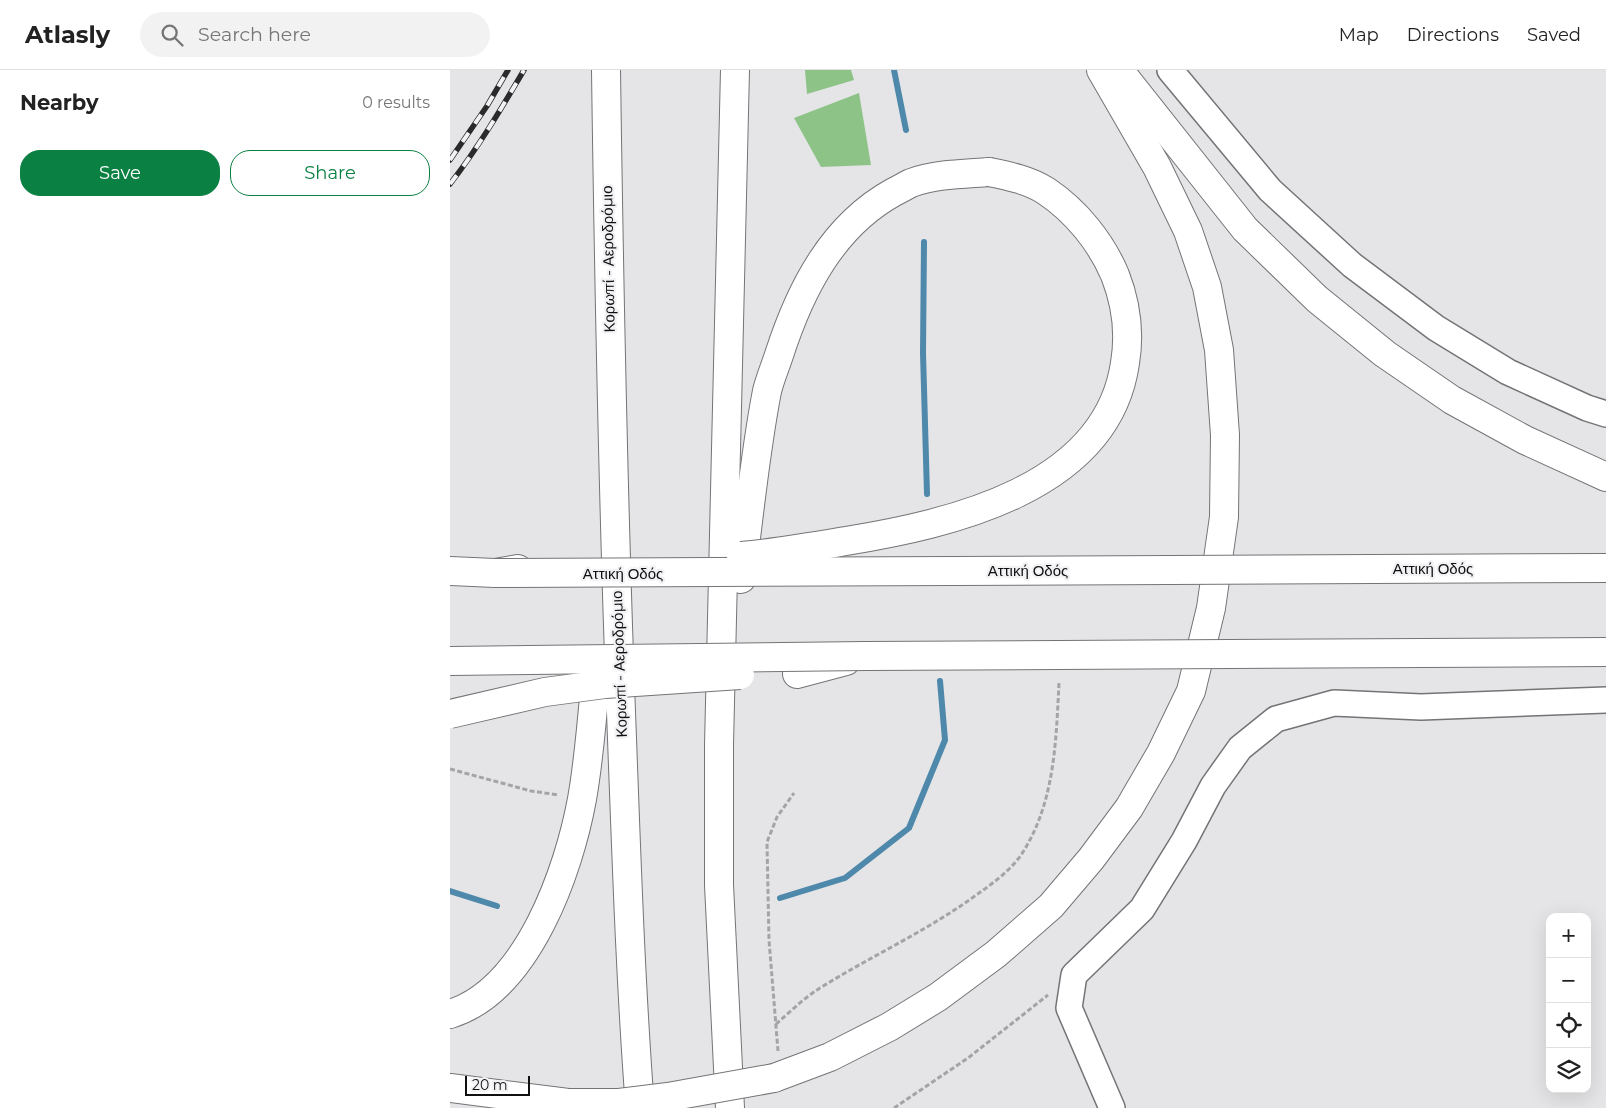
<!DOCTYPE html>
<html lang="en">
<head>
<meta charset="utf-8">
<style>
	:root { --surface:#fff; --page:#f2f2f2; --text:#222; --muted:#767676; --line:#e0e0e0; --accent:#0b8043 }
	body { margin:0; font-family:Montserrat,sans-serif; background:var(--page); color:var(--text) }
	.controls { position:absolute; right:15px; bottom:15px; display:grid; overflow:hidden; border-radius:10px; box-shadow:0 5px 20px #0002 }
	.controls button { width:45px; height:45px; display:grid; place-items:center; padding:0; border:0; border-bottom:1px solid var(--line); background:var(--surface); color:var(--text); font:25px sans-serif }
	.scale { position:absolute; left:15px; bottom:12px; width:65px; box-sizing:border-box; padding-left:5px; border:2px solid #101011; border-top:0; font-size:14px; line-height:18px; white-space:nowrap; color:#101011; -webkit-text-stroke:4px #f2f2f5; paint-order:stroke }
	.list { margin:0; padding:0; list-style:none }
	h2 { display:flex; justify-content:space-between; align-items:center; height:65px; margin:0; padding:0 20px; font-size:21px }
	h2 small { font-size:16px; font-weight:400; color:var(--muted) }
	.actions { display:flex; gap:10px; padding:15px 20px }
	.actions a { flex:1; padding:11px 0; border:1px solid var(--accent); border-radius:20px; text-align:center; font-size:18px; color:var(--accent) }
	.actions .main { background:var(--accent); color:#fff }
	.icon { flex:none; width:28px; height:28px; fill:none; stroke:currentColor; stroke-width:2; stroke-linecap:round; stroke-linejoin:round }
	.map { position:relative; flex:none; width:1156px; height:1038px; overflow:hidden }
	header { display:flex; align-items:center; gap:30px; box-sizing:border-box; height:70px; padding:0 25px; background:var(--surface); border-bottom:1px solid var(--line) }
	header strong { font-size:24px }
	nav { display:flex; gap:28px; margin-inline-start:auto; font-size:18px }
	.search { width:350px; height:45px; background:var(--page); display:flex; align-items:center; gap:12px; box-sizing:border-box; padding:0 18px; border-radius:28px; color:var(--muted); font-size:19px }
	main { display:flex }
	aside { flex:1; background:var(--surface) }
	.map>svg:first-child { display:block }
</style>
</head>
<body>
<header>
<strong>Atlasly</strong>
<div class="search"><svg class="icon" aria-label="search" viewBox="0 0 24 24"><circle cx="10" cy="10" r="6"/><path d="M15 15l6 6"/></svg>Search here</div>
<nav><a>Map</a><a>Directions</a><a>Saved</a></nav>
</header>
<main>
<aside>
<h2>Nearby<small>0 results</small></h2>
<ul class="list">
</ul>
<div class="actions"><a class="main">Save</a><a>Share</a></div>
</aside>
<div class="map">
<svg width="1156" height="1038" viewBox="0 0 1156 1038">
	<rect width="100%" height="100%" fill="#e5e5e8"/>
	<g fill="#8dc386">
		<path d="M355 0H401L404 10 357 24Z"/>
		<path d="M409 23 421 95 371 97 344 48Z"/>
	</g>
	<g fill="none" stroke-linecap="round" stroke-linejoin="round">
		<g stroke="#4e88aa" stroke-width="6">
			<path d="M444 0 456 60"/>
			<path d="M474 172 473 283 477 424"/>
			<path d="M0 821 47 836"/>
			<path d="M330 828 395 808 459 758 495 670 490 611"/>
		</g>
		<g stroke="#747477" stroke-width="28">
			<g id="street">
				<path d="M720 0 820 120 902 195 986 258 1058 302 1137 338 1156 344"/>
				<path d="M662 1038 619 938 624 905 692 839 734 771 763 716 790 678 826 649 884 633 971 637 1156 630"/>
			</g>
		</g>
		<g stroke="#747477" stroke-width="30">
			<g id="highway">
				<path d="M156 0C159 214 163 428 171 642 176 774 180 906 190 1038"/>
				<path d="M669 0 795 159 867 229 935 284 1002 330 1075 370 1156 407"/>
				<path d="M0 501 45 503 68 499"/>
				<path d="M291 509C299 446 305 383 317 321 320 309 325 297 329 285 350 220 382 156 444 122 450 119 455 116 461 113 486 104 513 104 539 102"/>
				<path d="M347 604 396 591"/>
				<path d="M0 944C78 920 119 800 132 729 140 684 143 637 147 592"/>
				<path d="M324 1008 380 987 439 957 488 927 546 884 601 836 641 789 679 738 711 683 741 621 761 538 774 447 775 365 769 280 757 217 738 161 707 97 651 0"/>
				<path d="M0 1018 118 1033"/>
				<path d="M280 1038 269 815V675L285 0"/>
			</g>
		</g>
		<g stroke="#a4a4a7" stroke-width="3" stroke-dasharray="5 2.5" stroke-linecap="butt">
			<path d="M0 699 81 721 109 725"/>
			<path d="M326 954C340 942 354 928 370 918 423 885 479 860 529 823 545 812 563 798 573 782 605 731 606 671 609 613"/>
			<path d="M328 981 319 870 317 772 327 747 344 723"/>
			<path d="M444 1038 518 988 598 925"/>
		</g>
		<use href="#street" stroke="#fff" stroke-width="25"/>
		<use href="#highway" stroke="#fff" stroke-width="28"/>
		<g stroke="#2a2a2b" stroke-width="5.5">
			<g id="rail">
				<path d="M0 90 37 36 58 0"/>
				<path d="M0 114C28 78 51 39 74 0"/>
			</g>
		</g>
		<use href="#rail" stroke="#f2f2f5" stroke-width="4" stroke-dasharray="11" stroke-linecap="butt"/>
		<g stroke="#747477" stroke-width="30" stroke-linecap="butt">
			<g id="highway-bridge">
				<path d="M291 486C327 483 361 477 396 471 500 454 657 419 675 293 680 263 676 233 665 205 651 172 626 141 596 121 579 110 559 106 539 102"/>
				<path d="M45 503 1156 498"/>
				<path d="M0 591 416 586 1156 582"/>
				<path d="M0 644 95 622 155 614 290 605"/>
				<path d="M118 1033H169L218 1027 324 1008"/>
			</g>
		</g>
		<use href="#highway-bridge" stroke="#fff" stroke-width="28"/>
	</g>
	<g text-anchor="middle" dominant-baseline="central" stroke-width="4.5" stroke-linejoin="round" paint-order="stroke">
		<g font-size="15" fill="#101011" stroke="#f2f2f5">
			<text transform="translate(158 189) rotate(-91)">Κορωπί - Αεροδρόμιο</text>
			<text x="983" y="498">Αττική Οδός</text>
			<text x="578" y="500">Αττική Οδός</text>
			<text x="173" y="503">Αττική Οδός</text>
			<text transform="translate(169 594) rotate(-92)">Κορωπί - Αεροδρόμιο</text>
		</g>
	</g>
</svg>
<div class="controls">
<button>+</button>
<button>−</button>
<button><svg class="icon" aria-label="locate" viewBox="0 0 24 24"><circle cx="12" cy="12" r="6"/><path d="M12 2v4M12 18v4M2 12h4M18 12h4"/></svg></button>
<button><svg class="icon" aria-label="layers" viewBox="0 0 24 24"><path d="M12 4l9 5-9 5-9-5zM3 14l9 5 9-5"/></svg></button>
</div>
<div class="scale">20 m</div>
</div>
</main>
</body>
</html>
